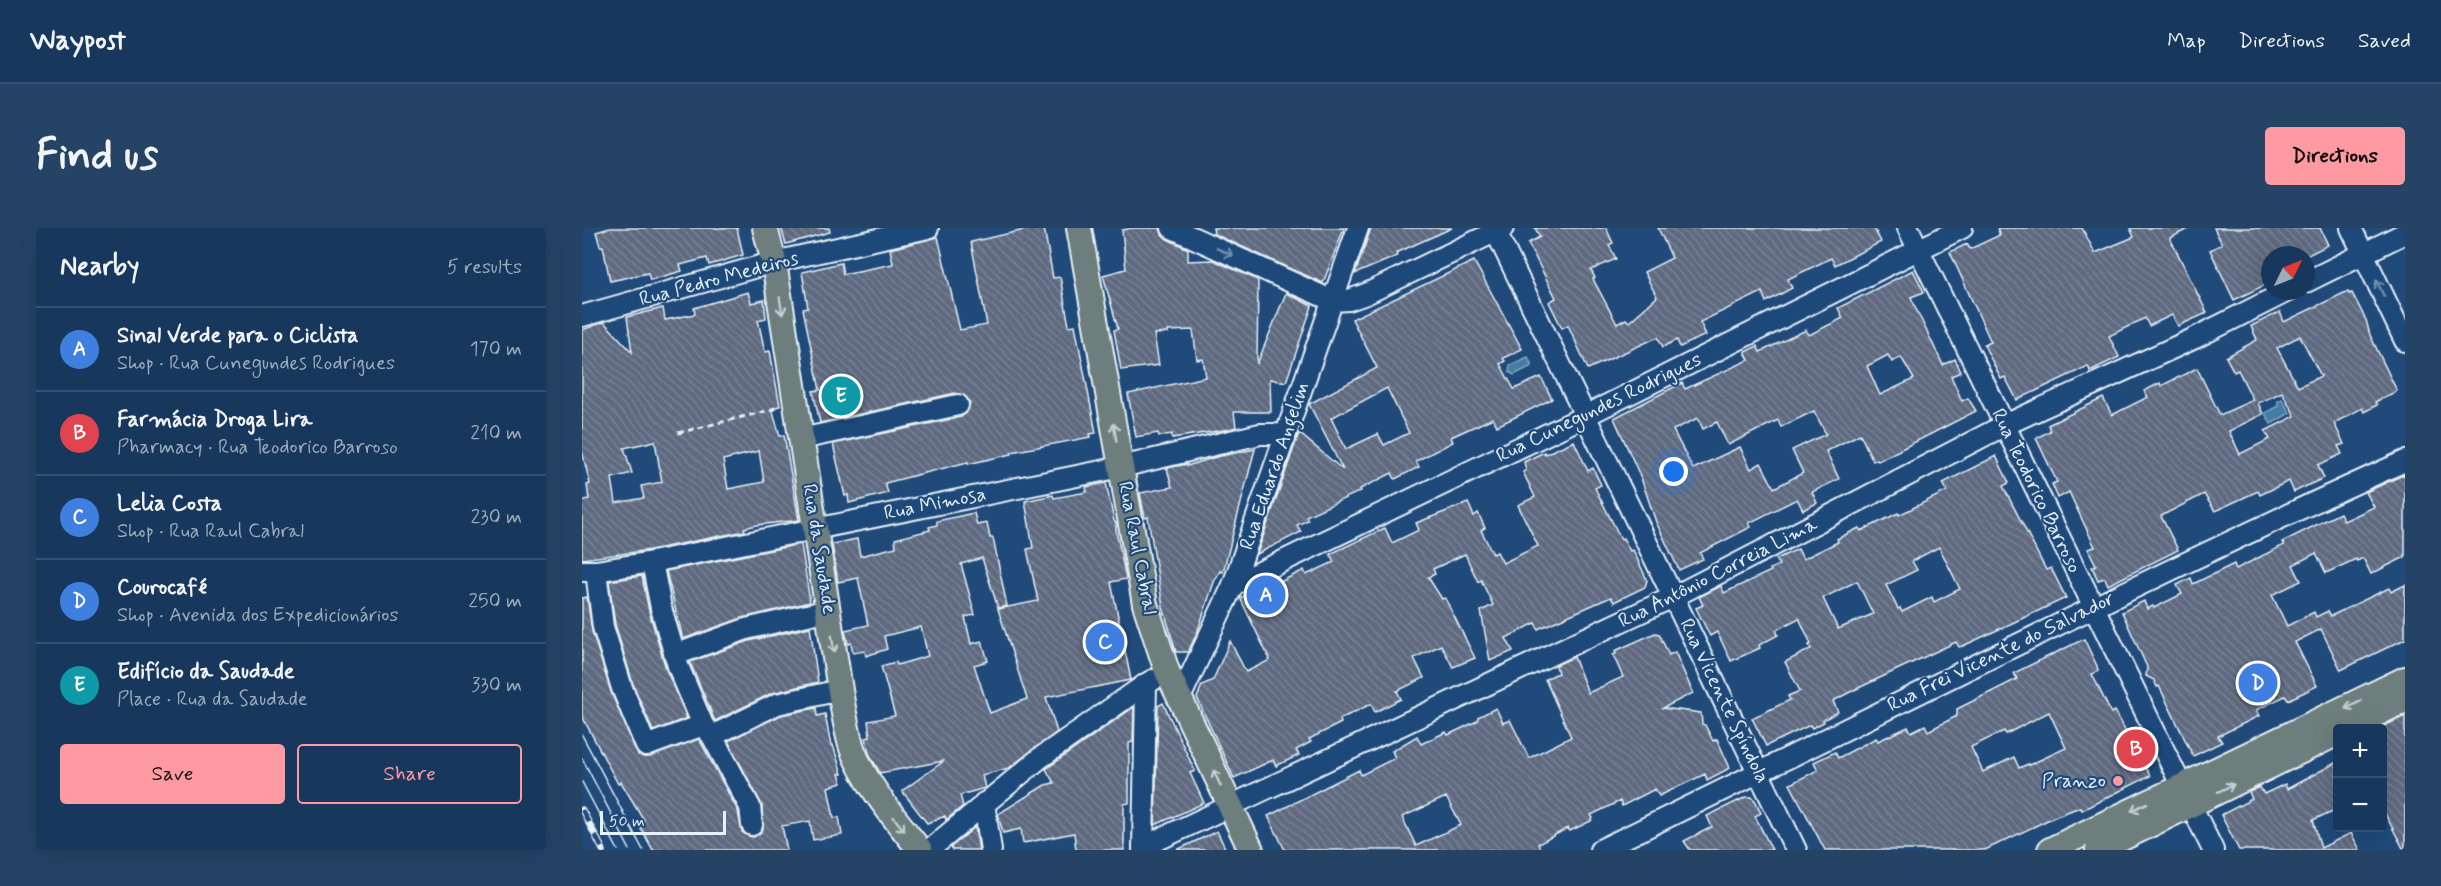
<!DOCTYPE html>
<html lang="en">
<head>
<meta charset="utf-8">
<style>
	:root { --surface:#17385c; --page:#244365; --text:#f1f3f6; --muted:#9eacbb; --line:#365272; --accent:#ff9aa2 }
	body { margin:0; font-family:Mynerve,sans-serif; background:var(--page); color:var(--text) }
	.controls { position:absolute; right:18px; bottom:18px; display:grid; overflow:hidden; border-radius:6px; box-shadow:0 6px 24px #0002 }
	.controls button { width:54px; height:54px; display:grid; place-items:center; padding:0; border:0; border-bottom:2px solid var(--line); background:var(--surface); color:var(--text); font:30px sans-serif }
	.compass { position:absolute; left:1679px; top:18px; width:54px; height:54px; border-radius:50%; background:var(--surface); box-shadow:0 6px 24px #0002; rotate:47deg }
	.scale { position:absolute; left:18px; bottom:15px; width:126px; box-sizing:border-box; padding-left:6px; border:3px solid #e8f1f8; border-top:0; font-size:16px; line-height:21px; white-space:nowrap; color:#e8f1f8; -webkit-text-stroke:4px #1f4a7a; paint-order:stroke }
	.you { position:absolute; left:1092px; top:244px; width:21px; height:21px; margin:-15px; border:4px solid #fff; border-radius:50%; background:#1a73e8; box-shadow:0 0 0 9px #1a73e833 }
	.badge { display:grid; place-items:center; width:39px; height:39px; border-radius:50%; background:var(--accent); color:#fff; font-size:20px; font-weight:700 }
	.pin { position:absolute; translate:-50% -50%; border:3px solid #fff; box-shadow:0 2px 6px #0006 }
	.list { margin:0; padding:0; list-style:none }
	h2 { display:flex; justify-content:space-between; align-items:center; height:78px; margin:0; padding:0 24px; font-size:26px }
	h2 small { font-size:20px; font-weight:400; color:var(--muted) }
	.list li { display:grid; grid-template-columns:39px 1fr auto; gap:18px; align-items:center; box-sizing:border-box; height:84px; padding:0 24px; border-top:2px solid var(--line) }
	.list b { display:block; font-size:22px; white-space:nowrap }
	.list p { margin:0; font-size:20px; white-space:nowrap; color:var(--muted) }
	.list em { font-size:20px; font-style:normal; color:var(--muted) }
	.actions { display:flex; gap:12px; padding:18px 24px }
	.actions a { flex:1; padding:14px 0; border:2px solid var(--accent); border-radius:6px; text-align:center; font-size:21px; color:var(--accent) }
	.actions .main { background:var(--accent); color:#111 }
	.map { position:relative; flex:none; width:1823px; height:622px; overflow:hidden; border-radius:6px }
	header { display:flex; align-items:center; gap:36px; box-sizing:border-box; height:84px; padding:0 30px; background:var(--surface); border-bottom:2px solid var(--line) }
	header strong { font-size:28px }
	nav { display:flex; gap:33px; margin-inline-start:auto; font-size:21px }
	.intro { display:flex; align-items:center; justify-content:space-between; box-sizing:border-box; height:144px; padding:0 36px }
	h1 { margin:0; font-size:42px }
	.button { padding:15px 27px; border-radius:6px; background:var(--accent); color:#111; font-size:21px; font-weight:700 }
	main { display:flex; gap:36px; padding:0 36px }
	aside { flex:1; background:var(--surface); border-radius:6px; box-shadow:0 6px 24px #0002 }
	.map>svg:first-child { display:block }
</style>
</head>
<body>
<header>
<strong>Waypost</strong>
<nav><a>Map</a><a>Directions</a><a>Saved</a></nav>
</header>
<div class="intro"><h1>Find us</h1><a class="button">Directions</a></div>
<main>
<aside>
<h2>Nearby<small>5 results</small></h2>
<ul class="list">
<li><span class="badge" style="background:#3f7fe0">A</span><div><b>Sinal Verde para o Ciclista</b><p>Shop · Rua Cunegundes Rodrigues</p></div><em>170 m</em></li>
<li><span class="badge" style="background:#e0444e">B</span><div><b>Farmácia Droga Lira</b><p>Pharmacy · Rua Teodorico Barroso</p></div><em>210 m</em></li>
<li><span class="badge" style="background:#3f7fe0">C</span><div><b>Lelia Costa</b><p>Shop · Rua Raul Cabral</p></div><em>230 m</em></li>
<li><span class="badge" style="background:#3f7fe0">D</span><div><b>Courocafé</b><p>Shop · Avenida dos Expedicionários</p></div><em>250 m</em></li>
<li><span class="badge" style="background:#0f9aa8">E</span><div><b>Edifício da Saudade</b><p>Place · Rua da Saudade</p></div><em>330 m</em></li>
</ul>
<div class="actions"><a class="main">Save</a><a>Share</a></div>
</aside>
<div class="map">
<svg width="1823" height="622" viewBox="0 0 1823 622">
	<defs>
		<pattern id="building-back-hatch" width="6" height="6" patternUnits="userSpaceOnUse" patternTransform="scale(1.5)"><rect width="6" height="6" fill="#5f6b80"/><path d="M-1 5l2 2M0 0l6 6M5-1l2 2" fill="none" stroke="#768193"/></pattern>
	</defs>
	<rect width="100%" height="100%" fill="#1f4a7a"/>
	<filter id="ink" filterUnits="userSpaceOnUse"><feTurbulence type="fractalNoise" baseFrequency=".0167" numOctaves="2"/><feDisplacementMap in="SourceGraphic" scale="12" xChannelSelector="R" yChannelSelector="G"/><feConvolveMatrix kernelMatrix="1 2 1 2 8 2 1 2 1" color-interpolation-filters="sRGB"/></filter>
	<g filter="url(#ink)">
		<g fill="#457ba2" stroke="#86aac4" stroke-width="1.5">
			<path d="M946 129 950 138 932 147 927 144 928 137Z"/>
			<path d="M1700 171 1708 185 1689 196 1683 185 1696 178V173Z"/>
		</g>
		<g fill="url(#building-back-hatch)" stroke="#e8f1f8" stroke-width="1.5" fill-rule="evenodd">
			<path d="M28 0H155L161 27 127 37 125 30 98 37 100 43 68 52 66 45 28 53 21 18H18L14 4Z"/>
			<path d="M199 0H247L248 4 204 16Z"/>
			<path d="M451 0H462L471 50 478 49 487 98 493 97 514 205 508 206 509 209 429 224 430 226 386 236V234L303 255 306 265 267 275 266 267 263 268 251 216 379 189 384 185 388 175 384 169 373 165 238 195 231 163 238 162 221 81 226 80 220 44 259 35 261 46 311 36 308 21 356 9 378 102 405 97 389 14Z"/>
			<path d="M551 0H578L580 6 585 11 606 21V33L631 32 676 52 675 136 704 65 730 78 704 154 688 151 689 184H652L654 199 648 201 590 210V206L577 208 576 205 554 209 546 166 624 149 621 131 615 132 611 102 586 103V105L572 106 577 137 539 142 532 102 536 101 521 47 544 41 540 2Z"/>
			<path d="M631 0H762L741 55 632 6Z"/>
			<path d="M789 0H870L814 25 815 28 773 46Z"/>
			<path d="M953 0H1024L1031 15 1027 17 1034 31 1009 42 1013 50 1011 51 1035 96 1044 91 1047 94 1075 69 1062 44 1090 30 1076 0H1292L1299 14 1253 37 1249 30 1206 51 1210 60 1184 74 1180 64 1118 94 1124 107 1098 119 1095 112 1081 119 1076 109 1006 141 986 97 980 100 967 74 974 70 946 15 958 9Z"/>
			<path d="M1415 0H1500L1513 25 1552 9 1548 0H1608L1588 10 1625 85 1596 98 1590 87 1567 98 1563 90 1527 108 1537 129 1508 143 1506 138 1435 172 1423 149 1419 151 1402 117 1409 114 1368 24 1385 16 1388 21 1418 7Z"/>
			<path d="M1632 0H1738L1746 17 1726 27H1688V46L1681 49 1685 56 1652 72 1628 22 1640 16Z"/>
			<path d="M892 33 940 121 921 130 923 133 918 136 932 161 959 149 970 171 915 198 911 190 869 209 871 214 834 233 837 239 813 251 810 245 778 261 779 263 724 288 726 292 715 297 719 304 675 326 717 205 761 242 727 176 795 140 770 91ZM805 160 827 205 802 217 796 206 764 221 749 190Z"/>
			<path d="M1331 42 1342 64 1329 69 1335 83 1361 137 1373 131 1379 144 1369 148 1380 173 1386 170 1394 183 1296 233 1295 231 1291 233 1278 206 1244 223 1257 251 1230 264 1235 275 1221 282 1215 271 1167 295 1169 299 1118 325 1121 331 1097 342 1074 294 1059 250 1032 190 1100 155 1103 161 1167 132 1163 124 1175 118 1178 124 1224 102 1227 107 1261 90 1256 80ZM1306 127 1310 134 1319 129 1332 151 1298 167 1285 138ZM1232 183 1244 206 1210 222 1221 245 1192 260 1179 235 1169 241 1158 219 1111 241 1091 202 1116 190 1121 201 1135 194 1146 217 1196 192 1199 199Z"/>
			<path d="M1766 63 1767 66 1770 65 1784 92 1788 107 1815 163 1793 174 1795 177 1782 184 1780 180 1752 195 1762 216 1756 218 1760 226 1736 237 1742 250 1712 264 1707 253 1678 267 1676 263 1633 283 1622 266 1579 288 1596 322 1526 357 1523 350 1516 352 1510 339 1514 337 1506 321 1513 319 1487 264 1476 270 1470 256 1475 254 1454 210 1468 203 1466 197 1521 170 1530 187 1566 169 1562 163 1578 155 1579 158 1615 140 1638 187 1671 172 1656 142 1652 144 1644 129 1675 112 1669 98 1698 84 1702 94ZM1718 108 1739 148 1716 159 1695 120ZM1700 164 1713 188 1683 203 1688 211 1658 226 1647 203 1681 186 1676 175Z"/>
			<path d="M166 64 169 75 182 72 184 90 176 92 183 124 188 123 198 178 190 180 198 208 202 207 217 292 175 297 162 300 163 303 68 322 0 331V273L7 271 5 257 8 256 0 223V102L22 94 50 124 45 89 81 80 83 92 113 86 112 80ZM73 213 80 254 59 258 62 270 34 275 30 250 50 245 42 220ZM177 223 182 254 146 261 141 232Z"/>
			<path d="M992 213 1006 243 1011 240 1019 257 1013 260 1039 311 1041 310 1048 323 1051 322 1065 352 1063 359 1032 374 1029 369 956 401 953 395 924 410 931 423 908 433 899 383 911 377 899 352 896 354 883 326 851 341 853 346 846 349 860 371 863 370 893 430 871 439 859 417 832 430 842 450 815 463 819 471 793 484 789 476 758 491 759 495 727 511 729 514 714 522 717 527 694 538 691 532 652 550 615 470 620 457 631 452 648 413 664 444 688 432 658 370 696 355 722 342 724 347 752 334 748 326 803 300 810 315 837 302 834 295 886 275 892 288 896 285 903 300 899 302 911 326 915 324 921 335 956 318 936 277 953 269 941 244 944 242 942 234 962 224 963 226Z"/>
			<path d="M673 221 641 344 638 343 632 354 615 405 606 424H594L581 379 566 289 563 290 558 265 590 259 585 240 605 236V238L634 229Z"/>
			<path d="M1414 228 1427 255 1421 258 1464 342 1469 340 1484 370 1381 418 1377 419 1374 414 1268 464 1251 473 1256 484 1241 492 1242 494 1230 500 1228 497 1184 518 1170 490 1208 472 1206 468 1218 463 1203 434 1229 421 1227 417 1229 416 1217 390 1194 402 1196 407 1177 417 1178 420 1149 433 1135 404 1128 408 1114 380 1121 377 1117 369 1139 358 1142 365 1189 343 1188 341 1197 337 1194 331 1216 321 1221 331 1256 314 1255 311 1277 300 1279 303 1316 285 1317 287 1365 263 1361 255ZM1357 319 1378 361 1352 374 1350 369 1320 384 1318 380 1316 381 1304 357 1335 342 1330 333ZM1275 353 1291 386 1256 401 1241 370Z"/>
			<path d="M1823 246V329L1789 346 1781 330 1775 333 1774 331 1744 345 1734 325 1711 337 1719 353 1690 367 1705 398 1732 384 1734 389 1746 383 1749 388 1807 360 1809 364 1823 357V411L1759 442 1739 401 1713 414 1735 458 1706 472 1703 468 1674 482 1677 488 1636 508 1640 514 1611 528 1577 458 1575 459 1572 452 1564 448 1565 439 1540 384 1562 373 1565 381 1571 378 1572 380 1600 366 1595 357 1609 350 1611 356 1652 336 1654 341 1702 317 1700 314 1758 285 1762 293 1792 279 1784 264Z"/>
			<path d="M524 255 532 293 534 295V302L544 351 529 354 549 452 464 469 475 504 427 540 400 547 403 560 378 567 381 578 364 592 363 588 345 595 320 563 362 533 298 545 287 525 284 510 288 509 286 493 313 488 299 438 314 434 315 437 346 428 339 399 302 408 305 421 284 428 283 423 271 425 269 415 266 416 263 402 286 397 276 350 256 354 250 316 275 311 278 328 314 319 313 311 348 302 347 299 355 297V293L392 285 395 297 405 295 408 310H411L425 378 416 380 400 330 379 336 393 387 383 389 389 416 400 413 406 433 392 437 408 485 445 471 416 381 456 373 445 321 451 320 443 273 471 267 472 270 505 264 504 259Z"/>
			<path d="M219 316 228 374 160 390 101 411 84 343Z"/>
			<path d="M60 348 67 383 84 441 105 490 71 503 51 456 33 396 27 353Z"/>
			<path d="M5 369 10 403 29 464 56 527 68 529 117 511 156 583 160 604 166 608 172 609 181 601 180 577 146 513 199 487 234 480 235 488 243 486 249 518 251 517 260 546H257L260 555 246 559 252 590 257 589 260 607 231 612 228 593 200 598 205 622H71L56 595 62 592 39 554 36 556 0 488V370Z"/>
			<path d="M228 399 236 454 190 465 133 493 108 434 167 413Z"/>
			<path d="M1073 405 1077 406 1087 427 1093 424 1111 465 1081 480 1119 485 1120 496 1123 497 1131 513 1135 511 1148 540 1125 552 1123 546 1077 568 1073 561 1040 578 1038 573 1009 587 1011 590 1009 593 988 603 986 600 956 616 959 622H703L686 588 777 542 779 547 813 530 810 523 835 508 839 516 864 504 866 507 895 493 896 489 914 480 921 495 928 492 947 530 989 509 963 451 976 445 974 437 992 429 1006 465 1041 449 1031 427 1034 426 1033 423ZM864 569 879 597 834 618 820 589Z"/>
			<path d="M1502 411 1515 438 1516 443 1510 446 1529 485 1533 483 1568 548 1500 582 1498 579 1472 589 1403 622H1243L1208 556 1236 542 1232 534 1253 524 1256 530 1294 510 1296 513 1326 499 1329 504 1343 497 1346 503 1375 488V481L1435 451 1432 445ZM1467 484 1484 520 1447 537 1446 536 1437 540 1432 529 1401 544 1389 519 1422 503 1424 506Z"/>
			<path d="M581 475 613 543 608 545 622 575 573 597 576 478Z"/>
			<path d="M552 479 551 514 547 515V575L542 576V622H494L492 605 441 615 439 601 421 605 416 586 463 557 472 555 464 541Z"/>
			<path d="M1823 488V622H1822L1800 580V499Z"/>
			<path d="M1755 534V581L1731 592 1739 620 1769 605 1778 622H1657L1639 587 1670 571 1667 564 1678 559 1682 566 1703 556 1705 561Z"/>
			<path d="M1164 569H1170L1174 574 1179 585 1173 588 1190 622H1108L1102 613 1130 599 1125 588Z"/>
			<path d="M393 599 397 622H370L369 619Z"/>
			<path d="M635 603 644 622H595Z"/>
		</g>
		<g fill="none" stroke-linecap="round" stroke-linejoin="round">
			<g stroke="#e8f1f8" stroke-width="24">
				<g id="minor">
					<path d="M590 0 751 73 767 72 784 66 921 0"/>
					<path d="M912 0 1214 622"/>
					<path d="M1326 0 1631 622"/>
					<path d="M1769 0 1823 113"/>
					<path d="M1724 54 1823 5"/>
					<path d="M0 88 192 34 346 0"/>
					<path d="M219 211 376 177"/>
					<path d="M70 334 79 380 96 438 121 497 130 508 168 579 170 597"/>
					<path d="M0 343H14L70 334 539 239 678 206H693L703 211"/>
					<path d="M14 343 21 399 40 460 64 518 121 497"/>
					<path d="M651 357 1003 188 1380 0"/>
					<path d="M93 427 164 401 247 382"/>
					<path d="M598 470 651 357 776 0"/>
					<path d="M130 508 195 476 258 462"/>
					<path d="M402 575 409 622"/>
					<path d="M561 619 1091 369 1423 197 1613 110 1706 63"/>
					<path d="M347 622 458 530 564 456"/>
					<path d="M561 622 564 456 571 452"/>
					<path d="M1018 622C1287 492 1551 355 1823 233"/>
				</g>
			</g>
			<g stroke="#e8f1f8" stroke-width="28">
				<g id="major">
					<path d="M183 0 192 34 258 462C261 480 264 500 269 517 279 550 316 595 338 622"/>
					<path d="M497 0 563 376 585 443 669 622"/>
					<path d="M1766 500 1823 472"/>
					<path d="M1468 622 1823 451"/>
					<path d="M1516 622 1756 505"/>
				</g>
			</g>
			<path stroke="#e8f1f8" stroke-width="3" stroke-dasharray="6 4.5" stroke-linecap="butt" d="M96 205 196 180"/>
			<use href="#minor" stroke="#1f4a7a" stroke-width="20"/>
			<use href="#major" stroke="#6d7e7c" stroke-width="24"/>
			<g stroke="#e8f1f8" stroke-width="1.5">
				<path d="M0 507 61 622"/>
				<path d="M0 530 48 622"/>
				<path d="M0 554 36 622"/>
			</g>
			<g stroke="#e8f1f8" stroke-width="7">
				<path id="rail" d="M0 582 21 622"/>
			</g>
			<use href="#rail" stroke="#1f4a7a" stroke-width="4.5" stroke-dasharray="14" stroke-linecap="butt"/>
		</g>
		<defs><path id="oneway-shaft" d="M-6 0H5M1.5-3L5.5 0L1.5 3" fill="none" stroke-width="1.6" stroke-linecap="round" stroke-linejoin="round" transform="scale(1.5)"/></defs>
		<g stroke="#6f8dac">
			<use href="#oneway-shaft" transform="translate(643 24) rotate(24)"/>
			<use href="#oneway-shaft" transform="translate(1798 60) rotate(-116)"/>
		</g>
		<g stroke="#c3ced3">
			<use href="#oneway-shaft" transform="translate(199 78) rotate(81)"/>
			<use href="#oneway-shaft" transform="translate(533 204) rotate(-100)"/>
			<use href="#oneway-shaft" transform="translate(251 416) rotate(82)"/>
			<use href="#oneway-shaft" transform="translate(1771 477) rotate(154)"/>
			<use href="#oneway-shaft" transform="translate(635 550) rotate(-115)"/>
			<use href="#oneway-shaft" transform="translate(1644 560) rotate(-26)"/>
			<use href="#oneway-shaft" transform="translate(1557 579) rotate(154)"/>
			<use href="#oneway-shaft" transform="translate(317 596) rotate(52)"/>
		</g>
	</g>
	<circle fill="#ff9aa2" stroke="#1f4a7a" stroke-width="2" cx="1536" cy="553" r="6"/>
	<g text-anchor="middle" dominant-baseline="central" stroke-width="4.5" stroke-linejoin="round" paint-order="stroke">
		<g font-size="20" fill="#e8f1f8" stroke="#1f4a7a">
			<text transform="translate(137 51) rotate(-15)">Rua Pedro Medeiros</text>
			<text transform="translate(1017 180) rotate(-26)">Rua Cunegundes Rodrigues</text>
			<text transform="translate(693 238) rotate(-71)">Rua Eduardo Angelim</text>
			<text transform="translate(1454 263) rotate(64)">Rua Teodorico Barroso</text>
			<text transform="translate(353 276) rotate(-11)">Rua Mimosa</text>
			<text transform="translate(555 320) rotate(79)">Rua Raul Cabral</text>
			<text transform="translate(237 321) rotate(81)">Rua da Saudade</text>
			<text transform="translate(1136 345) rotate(-27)">Rua Antônio Correia Lima</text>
			<text transform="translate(1419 424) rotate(-26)">Rua Frei Vicente do Salvador</text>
			<text transform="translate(1142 473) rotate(64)">Rua Vicente Spíndola</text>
		</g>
		<g font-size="20" fill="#e8f1f8" stroke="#1f4a7a" text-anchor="end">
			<text x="1524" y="553">Pranzo</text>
		</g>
	</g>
</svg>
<div class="controls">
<button>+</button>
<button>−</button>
</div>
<svg class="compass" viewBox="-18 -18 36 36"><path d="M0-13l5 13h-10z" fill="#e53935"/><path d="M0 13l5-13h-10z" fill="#9eacbb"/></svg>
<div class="scale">50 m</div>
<div class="you"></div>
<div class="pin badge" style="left:684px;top:367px;background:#3f7fe0">A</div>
<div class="pin badge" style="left:1554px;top:521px;background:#e0444e">B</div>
<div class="pin badge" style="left:523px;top:414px;background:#3f7fe0">C</div>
<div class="pin badge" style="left:1676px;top:455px;background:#3f7fe0">D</div>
<div class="pin badge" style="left:259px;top:168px;background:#0f9aa8">E</div>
</div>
</main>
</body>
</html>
